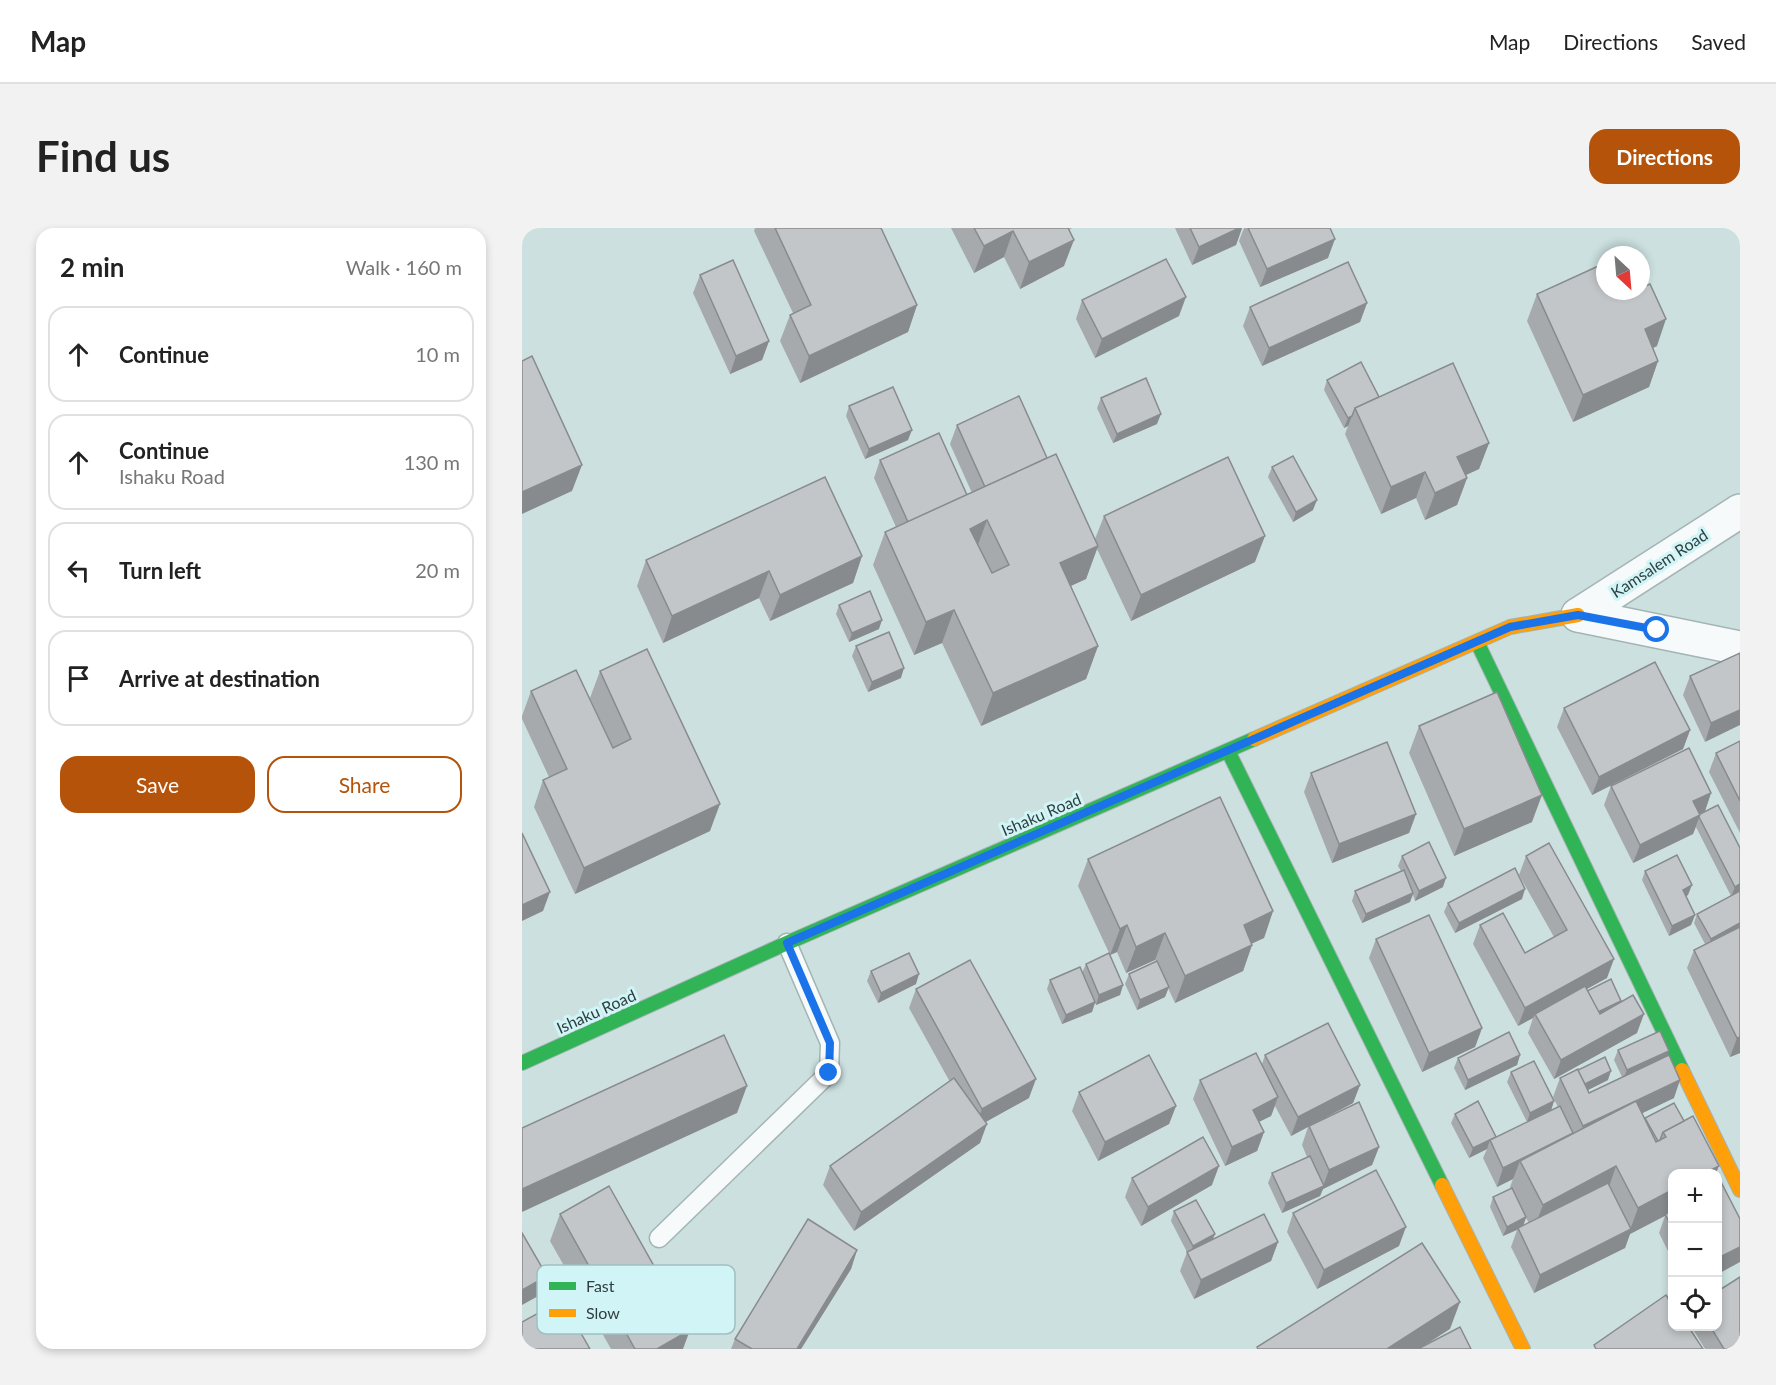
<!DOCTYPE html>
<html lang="en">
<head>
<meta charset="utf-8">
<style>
	:root { --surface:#fff; --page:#f2f2f2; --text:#222; --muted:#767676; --line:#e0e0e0; --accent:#b45309 }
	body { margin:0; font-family:Lato,sans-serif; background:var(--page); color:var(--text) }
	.controls { position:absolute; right:18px; bottom:18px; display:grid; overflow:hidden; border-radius:12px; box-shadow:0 3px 9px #0003 }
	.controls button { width:54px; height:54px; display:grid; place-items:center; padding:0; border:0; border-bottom:2px solid var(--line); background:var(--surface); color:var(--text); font:30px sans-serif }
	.compass { position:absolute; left:1074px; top:18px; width:54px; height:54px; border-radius:50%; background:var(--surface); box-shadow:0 3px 9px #0003; rotate:154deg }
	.stop { position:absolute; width:18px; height:18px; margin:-14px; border:4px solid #1a73e8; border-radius:50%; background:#fff }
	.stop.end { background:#1a73e8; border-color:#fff; box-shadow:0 2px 6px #0008 }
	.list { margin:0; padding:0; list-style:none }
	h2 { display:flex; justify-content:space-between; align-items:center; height:78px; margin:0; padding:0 24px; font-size:26px }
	h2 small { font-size:20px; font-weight:400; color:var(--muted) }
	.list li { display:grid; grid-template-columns:39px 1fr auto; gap:18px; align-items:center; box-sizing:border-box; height:96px; margin:0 12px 12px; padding:0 12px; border:2px solid var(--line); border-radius:18px }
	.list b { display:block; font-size:22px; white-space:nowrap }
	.list p { margin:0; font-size:20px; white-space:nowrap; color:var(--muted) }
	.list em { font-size:20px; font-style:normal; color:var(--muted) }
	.actions { display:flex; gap:12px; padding:18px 24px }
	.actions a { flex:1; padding:14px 0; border:2px solid var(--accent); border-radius:18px; text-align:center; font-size:21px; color:var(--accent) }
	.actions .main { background:var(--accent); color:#fff }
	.icon { flex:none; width:33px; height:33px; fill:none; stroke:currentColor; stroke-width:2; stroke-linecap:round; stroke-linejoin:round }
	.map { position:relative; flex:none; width:1218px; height:1121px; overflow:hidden; border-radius:18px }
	header { display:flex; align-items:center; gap:36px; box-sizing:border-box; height:84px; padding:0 30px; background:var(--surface); border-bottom:2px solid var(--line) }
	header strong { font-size:28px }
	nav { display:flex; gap:33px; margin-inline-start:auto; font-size:21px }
	.intro { display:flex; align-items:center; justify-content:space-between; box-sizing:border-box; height:144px; padding:0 36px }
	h1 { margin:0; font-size:42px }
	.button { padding:15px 27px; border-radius:18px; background:var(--accent); color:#fff; font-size:21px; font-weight:700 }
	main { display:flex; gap:36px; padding:0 36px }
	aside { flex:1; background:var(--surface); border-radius:18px; box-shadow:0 3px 9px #0003 }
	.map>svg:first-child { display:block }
</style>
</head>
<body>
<header>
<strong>Map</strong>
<nav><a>Map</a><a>Directions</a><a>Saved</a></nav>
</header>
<div class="intro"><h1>Find us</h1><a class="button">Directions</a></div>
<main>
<aside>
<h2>2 min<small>Walk · 160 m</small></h2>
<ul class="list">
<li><svg class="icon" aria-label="ahead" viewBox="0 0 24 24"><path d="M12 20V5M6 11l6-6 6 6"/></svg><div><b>Continue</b></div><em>10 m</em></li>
<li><svg class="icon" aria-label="ahead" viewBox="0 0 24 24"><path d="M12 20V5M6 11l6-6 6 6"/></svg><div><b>Continue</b><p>Ishaku Road</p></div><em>130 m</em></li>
<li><svg class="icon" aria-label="left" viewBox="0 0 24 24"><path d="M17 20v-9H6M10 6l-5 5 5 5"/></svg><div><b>Turn left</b></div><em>20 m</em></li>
<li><svg class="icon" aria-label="arrive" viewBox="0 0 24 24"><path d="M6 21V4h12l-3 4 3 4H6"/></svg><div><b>Arrive at destination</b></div></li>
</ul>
<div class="actions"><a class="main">Save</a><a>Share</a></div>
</aside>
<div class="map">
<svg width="1218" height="1121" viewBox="0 0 1218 1121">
	<rect width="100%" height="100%" fill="#cce0e0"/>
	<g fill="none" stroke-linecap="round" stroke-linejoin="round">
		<g stroke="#a4b4b4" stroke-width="21">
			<path id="lane" d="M137 1010 307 845 308 815 265 715"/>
		</g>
		<g stroke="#a4b4b4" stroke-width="36">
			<g id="street">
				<path d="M1056 387 1218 283"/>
				<path d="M1056 387 1218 420"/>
			</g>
		</g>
		<g stroke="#a4b4b4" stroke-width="16">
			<g id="fast">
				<path d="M955 414 1160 842"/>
				<path d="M706 523 920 957"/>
				<path d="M0 835 265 715 732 511"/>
			</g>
		</g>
		<g stroke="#a4b4b4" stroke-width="16">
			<g id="slow">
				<path d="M732 511 988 399 1056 387"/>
				<path d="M1160 842 1218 962"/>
				<path d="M920 957 1001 1121"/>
			</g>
		</g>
		<use href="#lane" stroke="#f7fafa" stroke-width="18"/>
		<use href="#street" stroke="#f7fafa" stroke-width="33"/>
		<use href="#fast" stroke="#30b455" stroke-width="14"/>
		<use href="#slow" stroke="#ff9f0a" stroke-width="14"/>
	</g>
	<g fill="#a7aaad" fill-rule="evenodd">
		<path d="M233 0H359L395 77 386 104 278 155 258 113 268 87 271 85 232 3Z"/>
		<path d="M429 0H550L547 2 542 38 498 61 482 29 452 45Z"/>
		<path d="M653 0H720L714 17 670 37Z"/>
		<path d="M722 0H808L806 30 738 59 717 13Z"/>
		<path d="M178 47 247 113 240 132 208 146 171 65Z"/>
		<path d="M1015 66 1135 118 1131 120 1136 133 1127 159 1051 194 1005 93Z"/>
		<path d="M560 72 657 88 573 130 554 91Z"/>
		<path d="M845 75 838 94 740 138 721 98 728 79Z"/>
		<path d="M805 152 857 169 967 215 957 241 943 247 945 250 935 277 903 292 894 270 859 286 823 206 826 198 822 200 802 162Z"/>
		<path d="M579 170 635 196 591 215 575 180Z"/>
		<path d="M327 178 386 212 343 231 324 188Z"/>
		<path d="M435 197 525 230 573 311 582 288 733 334 609 393 575 321 564 351 549 358 576 418 564 451 459 498 420 415 392 427 351 337 363 304 374 299 352 250 358 232 445 267 450 265 428 216Z"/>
		<path d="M750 239 791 282 771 294 746 249Z"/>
		<path d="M340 328 331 355 248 393 237 370 141 415 115 358 124 332Z"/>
		<path d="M317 377 357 401 327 414 314 386Z"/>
		<path d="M334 418 379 450 346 464 330 428Z"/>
		<path d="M1218 425 1183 514 1161 467 1168 448Z"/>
		<path d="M78 443 188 603 53 666 12 579 21 552 27 549 0 491V488L9 463 91 520 68 470Z"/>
		<path d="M1042 480 1168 502 1161 521 1070 567 1035 499Z"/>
		<path d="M897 498 1010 594 932 628 887 525Z"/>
		<path d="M1218 513V605L1187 544 1194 525Z"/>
		<path d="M789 545 894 586 887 605 810 635 782 564Z"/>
		<path d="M1089 558 1189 565 1183 583 1218 620V825L1208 829 1165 740 1172 722 1183 716 1172 695 1175 686 1209 668 1174 599 1171 606 1111 635 1082 577Z"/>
		<path d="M880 628 921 659 893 673 891 667 888 674 840 695 830 673 833 663 879 643 876 638Z"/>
		<path d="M1004 628 1085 750 1064 761 1115 805 1032 851 1006 805 1011 790 996 798 951 716 958 697 1003 725 1032 709 997 647Z"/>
		<path d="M566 631 751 683 742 710 730 715V717L721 743 653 775 646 760 643 769 615 782 603 756 607 746 634 733 633 732 604 745 595 724 588 727 556 658Z"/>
		<path d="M1123 643 1166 667 1164 668 1173 687 1169 697 1147 708 1120 652Z"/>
		<path d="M1000 671 933 705 922 684 926 675Z"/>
		<path d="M854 711 960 800 953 819 900 844 847 730Z"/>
		<path d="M564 736 601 757 598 767 574 777 573 775 570 784 540 796 525 761 528 752 560 745Z"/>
		<path d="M349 743 394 756 356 775 345 753Z"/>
		<path d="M394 761 507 870 463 894 458 915 332 1003 301 957 308 938 428 854 387 780Z"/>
		<path d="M1096 822 1145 828 1152 870 1120 885 1123 891V890L1152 875 1150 945V1031L1137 1005 1143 988 1108 1006 1103 1020 1012 1065 989 1019 995 1002 981 1008 968 979 971 969 989 961 988 959 991 951 975 959 961 930 965 921 947 930 929 895 933 886 974 909 1005 894 985 854 989 844 1029 882 1036 879 1031 869 1038 850 1086 852 1066 862 1067 865 1100 849 1092 832ZM1004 990 1007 995 1001 997Z"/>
		<path d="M743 827 838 857 831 875 804 889 857 919 850 937 801 961 798 968 760 985 746 955 750 945 785 929 780 917 786 899 769 908 753 878 749 888 737 894 742 904 735 923 703 938 671 871 678 852 740 836Z"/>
		<path d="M998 827 995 837 943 862 932 840 936 830Z"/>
		<path d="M557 864 654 878 647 896 576 933 550 883Z"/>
		<path d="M610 950 690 957 619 998 603 969Z"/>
		<path d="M652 983 691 1011 756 1014 749 1033 672 1071 658 1043 665 1024 649 993Z"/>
		<path d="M771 985 877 1018 795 1061 765 1004Z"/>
		<path d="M38 986 161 1121H89L28 1013Z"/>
		<path d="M335 1022 329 1041 279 1121H209L213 1111Z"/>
		<path d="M1169 1098H1196L1218 1121H1183Z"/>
	</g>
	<g fill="#888b8d">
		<path d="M717 0H720L714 17 670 37 677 19Z"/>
		<path d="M491 3 482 29 452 45 462 18Z"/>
		<path d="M813 11 806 30 738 59 745 41Z"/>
		<path d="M552 12 542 38 498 61 507 34Z"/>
		<path d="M664 69 657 88 573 130 580 111Z"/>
		<path d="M845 75 838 94 740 138 747 120Z"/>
		<path d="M395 77 386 104 278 155 287 128Z"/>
		<path d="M1144 91 1135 118 1113 128 1123 101Z"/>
		<path d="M247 113 240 132 208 146 214 128Z"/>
		<path d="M1136 133 1127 159 1051 194 1061 167Z"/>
		<path d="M639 186 635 196 591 215 595 206Z"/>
		<path d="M830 188 826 198 822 200 826 190Z"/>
		<path d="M390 202 386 212 343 231 347 221Z"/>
		<path d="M967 215 957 241 925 256 935 229Z"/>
		<path d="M60 237 50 263 0 286V264Z"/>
		<path d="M903 244 894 270 859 286 869 259Z"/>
		<path d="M945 250 935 277 903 292 913 265Z"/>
		<path d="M795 272 791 282 771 294 774 284Z"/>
		<path d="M465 292 453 325 448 301Z"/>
		<path d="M743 308 733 334 609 393 619 367Z"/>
		<path d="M576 318 564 351 526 368 538 335Z"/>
		<path d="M340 328 331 355 248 393 258 367Z"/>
		<path d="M247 343 237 370 141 415 150 388Z"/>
		<path d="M432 382 420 415 392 427 404 394Z"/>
		<path d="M360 392 357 401 327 414 330 405Z"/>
		<path d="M576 418 564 451 459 498 471 465Z"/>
		<path d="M382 440 379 450 346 464 350 454Z"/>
		<path d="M1218 482V497L1183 514 1189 495Z"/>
		<path d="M1168 502 1161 521 1070 567 1077 549Z"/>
		<path d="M1189 565 1183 583 1165 592 1171 573Z"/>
		<path d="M1020 567 1010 594 932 628 942 601Z"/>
		<path d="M198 576 188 603 53 666 62 640Z"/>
		<path d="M894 586 887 605 810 635 817 616Z"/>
		<path d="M1178 587 1171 606 1111 635 1118 617Z"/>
		<path d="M924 650 921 659 893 673 897 663Z"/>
		<path d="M1218 656V664L1209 669 1213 659Z"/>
		<path d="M1170 657 1166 667 1157 672 1161 662Z"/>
		<path d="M1003 661 1000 671 933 705 937 695Z"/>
		<path d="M28 664 21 683 0 693V677Z"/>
		<path d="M891 665 888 674 840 695 844 686Z"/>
		<path d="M751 683 742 710 712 724 722 697Z"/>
		<path d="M1173 687 1169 697 1147 708 1150 698Z"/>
		<path d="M1218 695V703L1185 720 1189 711Z"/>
		<path d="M605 697 595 724 588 727 598 701Z"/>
		<path d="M643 705 633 732 604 745 614 719Z"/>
		<path d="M730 717 721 743 653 775 663 748Z"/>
		<path d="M1092 731 1085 750 1014 789 1013 786 1011 790 996 798 1003 780Z"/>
		<path d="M397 746 394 756 356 775 359 765Z"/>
		<path d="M601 757 598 767 574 777 577 767Z"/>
		<path d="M647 759 643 769 615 782 618 772Z"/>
		<path d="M1099 773 1096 782 1073 794 1076 784Z"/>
		<path d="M573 774 570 784 540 796 544 787Z"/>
		<path d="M1122 786 1115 805 1032 851 1039 832Z"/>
		<path d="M960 800 953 819 900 844 907 825Z"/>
		<path d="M1218 809V825L1208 829 1215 810Z"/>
		<path d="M1147 823 1143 833 1101 851 1105 842Z"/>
		<path d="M998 827 995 837 943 862 946 852Z"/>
		<path d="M1089 843 1086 852 1056 867 1059 857Z"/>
		<path d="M514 851 507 870 453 900 460 881Z"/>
		<path d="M1158 852 1152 870 1054 917 1061 898Z"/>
		<path d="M838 857 831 875 769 908 776 889Z"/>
		<path d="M225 858 215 885 0 984V961Z"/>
		<path d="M756 869 749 888 724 900 731 882Z"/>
		<path d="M1032 873 1029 883 1005 894 1008 885Z"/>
		<path d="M654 878 647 896 576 933 583 914Z"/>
		<path d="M465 896 458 915 332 1003 339 984Z"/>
		<path d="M742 904 735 923 703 938 710 919Z"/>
		<path d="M1051 906 998 933 991 951 975 959 981 940Z"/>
		<path d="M968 912 965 921 947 930 951 920Z"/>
		<path d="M857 919 850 937 801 961 798 968 760 985 764 975 801 958 807 942Z"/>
		<path d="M697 938 690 957 619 998 626 979Z"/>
		<path d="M1094 938 1085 965 1011 1003 1021 977Z"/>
		<path d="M1197 938 1194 945H1183Z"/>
		<path d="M1150 962V984L1108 1006 1103 1020 1012 1065 1018 1047 1108 1002 1116 980Z"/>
		<path d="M1004 989 1001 999 981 1008 985 999Z"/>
		<path d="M884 999 877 1018 795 1061 802 1042Z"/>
		<path d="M693 1006 689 1016 667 1028 671 1018Z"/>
		<path d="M756 1014 749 1033 672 1071 679 1052Z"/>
		<path d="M1218 1019V1034L1196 1046V1030Z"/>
		<path d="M335 1022 329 1041 279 1121H275Z"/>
		<path d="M25 1048 18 1067 0 1077V1062Z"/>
		<path d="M938 1074 928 1101 897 1121H865Z"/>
		<path d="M168 1102 161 1121H135Z"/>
	</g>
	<g fill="#c2c6c9" stroke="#888b8d" stroke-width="1.5" fill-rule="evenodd">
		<path d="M253 0H359L395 77 287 128 268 87 289 77Z"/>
		<path d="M452 0H546L552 12 507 34 491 3 462 18Z"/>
		<path d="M668 0H717L677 19Z"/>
		<path d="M726 0H808L813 11 745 41Z"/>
		<path d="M644 31 664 69 580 111 560 72Z"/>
		<path d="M211 32 247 113 214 128 178 47Z"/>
		<path d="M826 34 845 75 747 120 728 79Z"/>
		<path d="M1083 35V63H1104L1106 66 1112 63H1119V60L1128 56 1144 91 1123 101 1136 133 1061 167 1015 66Z"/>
		<path d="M10 128 60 237 0 264V133Z"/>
		<path d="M839 134 857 169 833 180 830 188 826 190 805 152Z"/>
		<path d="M931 135 967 215 935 229 945 250 913 265 903 244 869 259 833 180Z"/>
		<path d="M624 150 639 186 595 206 579 170Z"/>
		<path d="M371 159 390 202 347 221 327 178Z"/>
		<path d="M497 168 525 230 463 259 435 197Z"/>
		<path d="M417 205 445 267 386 294 358 232Z"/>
		<path d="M534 226 576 318 538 335 576 418 471 465 432 382 404 394 363 304ZM465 292 487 337 470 345 448 301Z"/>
		<path d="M771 228 795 272 774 284 750 239Z"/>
		<path d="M706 229 743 308 619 367 582 288Z"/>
		<path d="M303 249 340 328 258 367 247 343 150 388 124 332Z"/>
		<path d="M348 363 360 392 330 405 317 377Z"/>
		<path d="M367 404 382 440 350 454 334 418Z"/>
		<path d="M125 421 198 576 62 640 21 552 45 541 9 463 54 442 91 520 109 511 78 443Z"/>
		<path d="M1218 425V482L1189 495 1168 448Z"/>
		<path d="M1133 434 1168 502 1077 549 1042 480Z"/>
		<path d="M975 464 1020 567 942 601 897 498Z"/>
		<path d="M1218 513V573L1194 525Z"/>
		<path d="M865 514 894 586 817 616 789 545Z"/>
		<path d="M1167 520 1189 565 1171 573 1178 587 1118 617 1089 558Z"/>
		<path d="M698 569 751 683 722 697 730 717 663 748 643 705 614 719 605 697 598 701 566 631Z"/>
		<path d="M1196 577 1218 620V656L1213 659 1177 589 1178 586Z"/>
		<path d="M0 605 28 664 0 677Z"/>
		<path d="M907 614 924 650 897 663 880 628Z"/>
		<path d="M1027 615 1092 731 1003 780 958 697 981 685 1003 725 1045 702 1004 628Z"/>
		<path d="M1155 627 1170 657 1161 662 1173 687 1150 698 1123 643Z"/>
		<path d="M993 640 1003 661 937 695 926 675Z"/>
		<path d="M882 642 891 665 844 686 833 663Z"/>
		<path d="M1218 663V695L1189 711 1175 686Z"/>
		<path d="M907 687 960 800 907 825 854 711Z"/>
		<path d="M1218 699V809L1215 810 1172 722Z"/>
		<path d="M387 725 397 746 359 765 349 743Z"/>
		<path d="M587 725 601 757 577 767 564 736Z"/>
		<path d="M448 732 514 851 460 881 394 761Z"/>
		<path d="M635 733 647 759 618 772 607 746Z"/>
		<path d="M558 739 573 774 544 787 528 752Z"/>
		<path d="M1089 751 1099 773 1076 784 1065 763Z"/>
		<path d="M1063 758 1078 786 1111 767 1122 786 1039 832 1013 786Z"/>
		<path d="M806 795 838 857 776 889 743 827Z"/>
		<path d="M1138 803 1147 823 1105 842 1096 822Z"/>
		<path d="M987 804 998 827 946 852 936 830Z"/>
		<path d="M202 807 225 858 0 961V900Z"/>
		<path d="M734 825 756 869 731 882 742 904 710 919 678 852Z"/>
		<path d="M627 827 654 878 583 914 557 864Z"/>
		<path d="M1147 827 1158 852 1061 898 1038 850 1056 841 1067 865Z"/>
		<path d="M1083 829 1089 843 1063 856 1056 842Z"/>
		<path d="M1012 833 1032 873 1008 885 989 844Z"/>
		<path d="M432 850 465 896 339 984 308 938Z"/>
		<path d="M956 873 974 909 951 920 933 886Z"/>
		<path d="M1114 873 1134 914 1144 909 1141 904 1171 888 1197 938 1183 945H1150V962L1116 980 1094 938 1021 977 998 933Z"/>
		<path d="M837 874 857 919 807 942 787 898Z"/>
		<path d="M1152 875 1162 893 1141 904 1138 912 1136 913 1123 890Z"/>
		<path d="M1038 878 1051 905 981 940 968 912Z"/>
		<path d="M681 909 697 938 626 979 610 950Z"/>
		<path d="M788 928 802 958 764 975 750 945Z"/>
		<path d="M854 942 884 999 802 1042 771 985Z"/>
		<path d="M1086 955 1109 1001 1018 1047 996 1000Z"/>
		<path d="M1200 956 1218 991V1019L1196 1030V959Z"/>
		<path d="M87 958 168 1102 135 1121H113L38 986Z"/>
		<path d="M990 960 1004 989 985 999 971 969Z"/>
		<path d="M674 972 693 1006 671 1018 652 983Z"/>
		<path d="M1150 983V1000L1143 986Z"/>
		<path d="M742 986 756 1014 679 1052 665 1024Z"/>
		<path d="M286 991 335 1022 275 1121H230L213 1111Z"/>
		<path d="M0 1005 25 1048 0 1062Z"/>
		<path d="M900 1015 938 1074 865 1121H736L735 1119Z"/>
		<path d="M1218 1049V1121H1202L1188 1098H1196V1063Z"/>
		<path d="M1144 1067 1150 1077V1098H1166L1181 1121H1074L1072 1117Z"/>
		<path d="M40 1072 68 1121H0V1094Z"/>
		<path d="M938 1099 949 1121H896Z"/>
	</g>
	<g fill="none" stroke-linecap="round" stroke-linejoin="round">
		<path stroke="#1a73e8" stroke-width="8" d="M307 845 308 815 265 715 988 399 1056 387 1135 402"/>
	</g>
	<g text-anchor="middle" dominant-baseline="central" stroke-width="6" stroke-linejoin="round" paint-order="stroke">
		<g font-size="16" fill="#303e3f" stroke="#d1f5f6">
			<text transform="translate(1137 335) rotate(-33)">Kamsalem Road</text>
			<text transform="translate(519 586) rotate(-23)">Ishaku Road</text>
			<text transform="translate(74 783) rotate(-24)">Ishaku Road</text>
		</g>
	</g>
	<rect x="15" y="1037" width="198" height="69" rx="9" fill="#d1f5f6" stroke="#a1bebf" stroke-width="1.5"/>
	<rect x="27" y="1054" width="27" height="8" fill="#30b455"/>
	<rect x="27" y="1081" width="27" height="8" fill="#ff9f0a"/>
	<g font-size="16" fill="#303e3f">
		<text x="64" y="1064">Fast</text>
		<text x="64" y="1091">Slow</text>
	</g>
</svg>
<div class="controls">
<button>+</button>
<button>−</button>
<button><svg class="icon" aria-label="locate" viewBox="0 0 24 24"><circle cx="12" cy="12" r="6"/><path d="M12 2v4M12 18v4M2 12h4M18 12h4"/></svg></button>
</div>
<svg class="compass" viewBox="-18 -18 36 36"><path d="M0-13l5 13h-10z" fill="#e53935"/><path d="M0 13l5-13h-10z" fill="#767676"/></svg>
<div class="stop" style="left:1135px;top:402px"></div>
<div class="stop end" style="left:307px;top:845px"></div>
</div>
</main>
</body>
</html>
